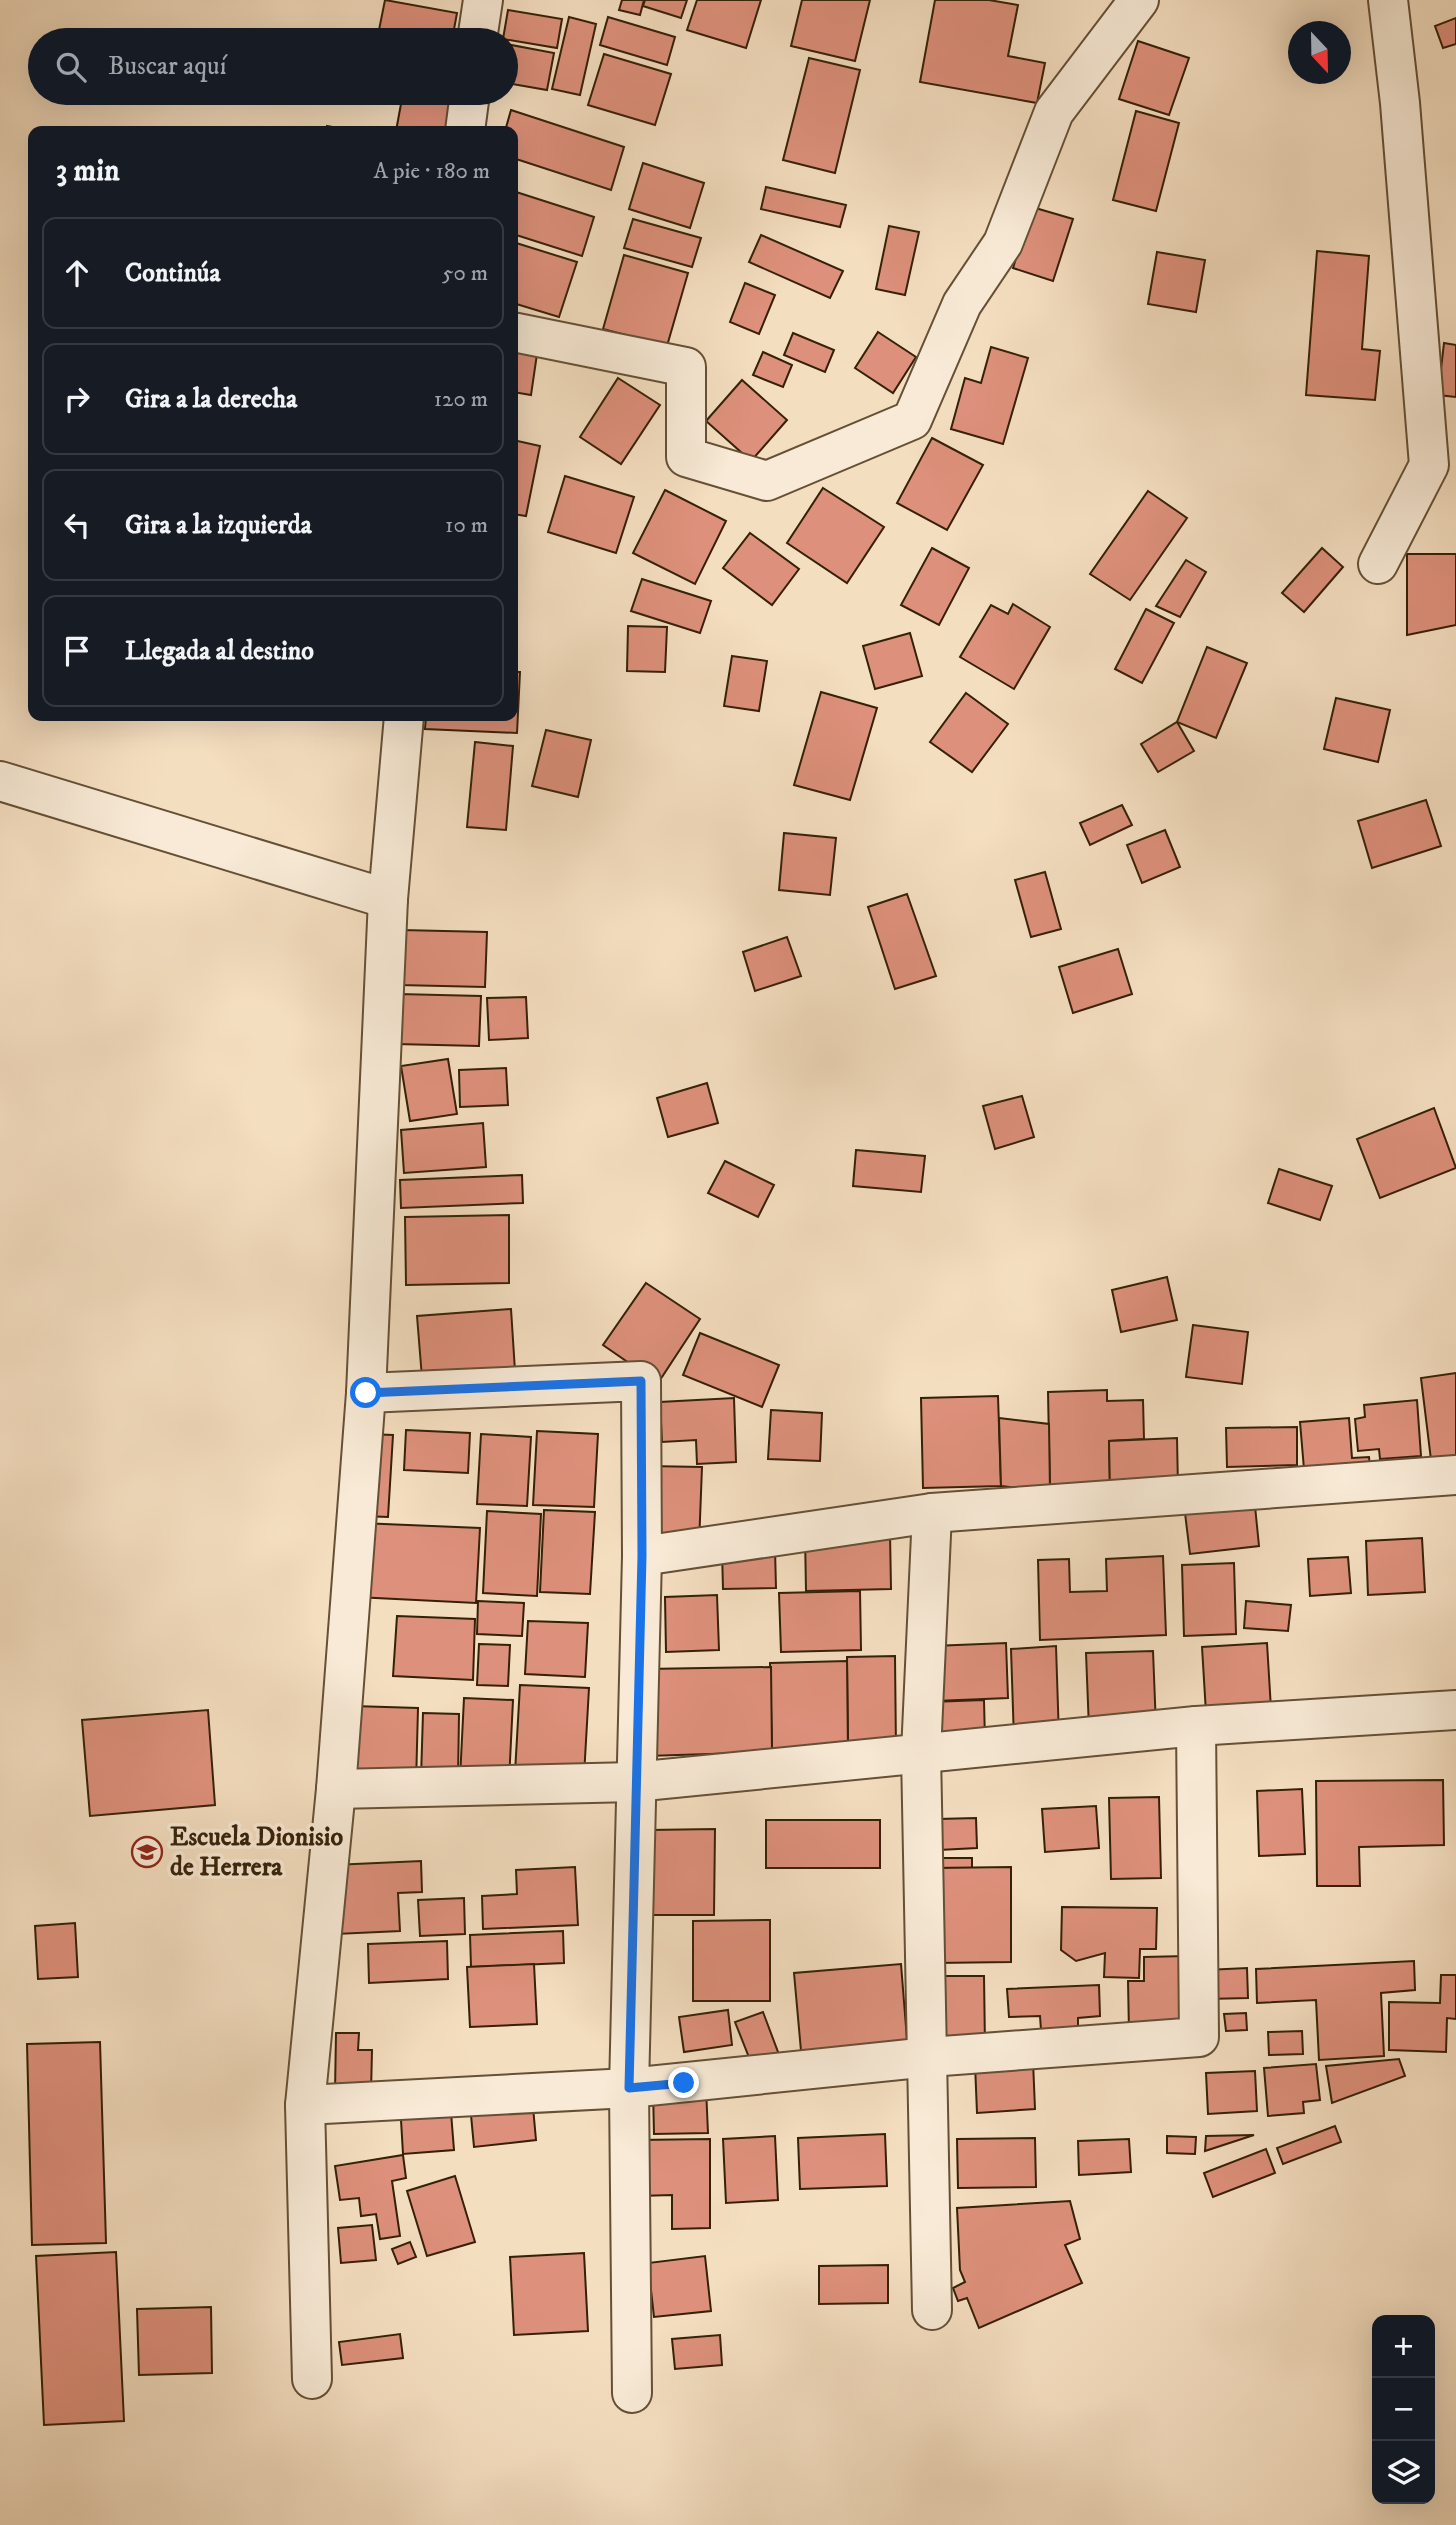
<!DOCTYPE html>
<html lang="es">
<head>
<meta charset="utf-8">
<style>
	:root { --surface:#171b24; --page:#20242c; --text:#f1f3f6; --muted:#9ea1a6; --line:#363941 }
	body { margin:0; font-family:"IM FELL DW Pica",serif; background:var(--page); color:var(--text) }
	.controls { position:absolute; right:21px; bottom:21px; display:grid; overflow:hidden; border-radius:14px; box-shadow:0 7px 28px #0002 }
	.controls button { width:63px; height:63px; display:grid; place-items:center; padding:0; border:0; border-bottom:2px solid var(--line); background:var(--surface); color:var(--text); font:35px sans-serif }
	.compass { position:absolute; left:1288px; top:21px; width:63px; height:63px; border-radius:50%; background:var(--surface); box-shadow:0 7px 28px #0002; rotate:158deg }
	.stop { position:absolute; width:21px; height:21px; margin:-16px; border:5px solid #1a73e8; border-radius:50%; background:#fff }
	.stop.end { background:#1a73e8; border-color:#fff; box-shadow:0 2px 7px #0008 }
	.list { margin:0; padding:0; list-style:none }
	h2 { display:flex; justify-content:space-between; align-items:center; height:91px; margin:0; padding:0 28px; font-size:30px }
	h2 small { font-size:23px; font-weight:400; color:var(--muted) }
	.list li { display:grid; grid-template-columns:46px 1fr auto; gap:21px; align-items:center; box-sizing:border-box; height:112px; margin:0 14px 14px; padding:0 14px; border:2px solid var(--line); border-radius:14px }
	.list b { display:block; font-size:26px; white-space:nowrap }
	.list em { font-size:23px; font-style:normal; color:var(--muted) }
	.icon { flex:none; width:38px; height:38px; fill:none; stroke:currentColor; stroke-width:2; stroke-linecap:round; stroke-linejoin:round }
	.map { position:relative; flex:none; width:1456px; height:2525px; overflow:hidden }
	.search { position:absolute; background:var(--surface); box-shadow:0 7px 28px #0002; left:28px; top:28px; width:490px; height:77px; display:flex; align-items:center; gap:18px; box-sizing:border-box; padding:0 24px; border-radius:38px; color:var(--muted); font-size:26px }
	.panel { position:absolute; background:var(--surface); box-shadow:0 7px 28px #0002; left:28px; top:126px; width:490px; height:595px; border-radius:14px }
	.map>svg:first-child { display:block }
</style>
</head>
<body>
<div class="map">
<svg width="1456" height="2525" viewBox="0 0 1456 2525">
	<rect width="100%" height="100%" fill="#f4dec0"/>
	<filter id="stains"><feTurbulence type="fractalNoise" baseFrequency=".00286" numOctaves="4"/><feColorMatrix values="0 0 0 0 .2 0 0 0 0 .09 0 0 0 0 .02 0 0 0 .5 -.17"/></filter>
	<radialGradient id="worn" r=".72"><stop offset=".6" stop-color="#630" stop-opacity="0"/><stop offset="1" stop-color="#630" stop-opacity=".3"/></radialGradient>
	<g fill="#dd907b" stroke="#352008" stroke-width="2">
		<path d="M385 0 457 13 452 40H377Z"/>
		<path d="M622 0H644L640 15 619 10Z"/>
		<path d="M645 0H687L681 18 643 6Z"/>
		<path d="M697 0H761L746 48 687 30Z"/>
		<path d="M802 0H870L855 61 791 46Z"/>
		<path d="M935 0H989L1018 5 1008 56 1045 63 1037 103 920 82Z"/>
		<path d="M508 10 562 19 557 48 503 39Z"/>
		<path d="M569 17 596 24 580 95 552 89Z"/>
		<path d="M608 17 675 37 667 65 600 45Z"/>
		<path d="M1456 18V44L1443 48 1435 26Z"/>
		<path d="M1138 41 1189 58 1169 115 1119 99Z"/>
		<path d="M506 44 554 53 547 90 506 83Z"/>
		<path d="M604 54 671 74 655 125 588 105Z"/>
		<path d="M809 58 860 70 835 173 783 160Z"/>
		<path d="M403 93H454L446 131H396Z"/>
		<path d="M511 110 624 147 611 190 513 158V131H505Z"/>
		<path d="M1136 111 1179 123 1156 211 1113 200Z"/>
		<path d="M327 126 355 131H326Z"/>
		<path d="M643 163 704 183 690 228 629 209Z"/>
		<path d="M766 187 846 205 840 227 761 209Z"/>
		<path d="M513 191 594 217 582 256 513 234Z"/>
		<path d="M1032 207 1073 219 1053 281 1013 268Z"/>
		<path d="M633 219 701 238 692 267 624 248Z"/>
		<path d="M889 226 919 232 905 295 876 289Z"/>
		<path d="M761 235 843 271 830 298 749 262Z"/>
		<path d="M513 242 577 262 559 317 513 303Z"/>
		<path d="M1317 251 1369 256 1362 349 1380 351 1375 400 1306 395Z"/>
		<path d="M1157 252 1205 260 1196 312 1148 304Z"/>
		<path d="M624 255 688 273 667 346 603 329Z"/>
		<path d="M745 283 775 295 759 334 730 322Z"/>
		<path d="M878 332 916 357 893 393 855 368Z"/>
		<path d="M793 333 834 350 825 372 784 355Z"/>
		<path d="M1444 343 1456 345V397L1438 395Z"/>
		<path d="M991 347 1028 358 1003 444 951 429 965 378 981 383Z"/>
		<path d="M513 350 537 354 531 395 513 392Z"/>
		<path d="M763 352 792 365 783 387 753 375Z"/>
		<path d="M618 378 660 405 621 464 580 437Z"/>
		<path d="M742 380 787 420 751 461 706 421Z"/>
		<path d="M932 438 983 465 947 530 897 503Z"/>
		<path d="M513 440 540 446 526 516 513 514Z"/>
		<path d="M565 476 634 497 616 553 548 532Z"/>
		<path d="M823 488 884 527 847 583 787 543Z"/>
		<path d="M665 490 726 521 695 584 633 553Z"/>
		<path d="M1148 491 1187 518 1130 600 1090 574Z"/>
		<path d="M750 533 799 569 772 605 723 568Z"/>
		<path d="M932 548 969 568 939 625 901 605Z"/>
		<path d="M1322 548 1343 567 1304 612 1282 593Z"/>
		<path d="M1407 554H1456V625L1407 635Z"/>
		<path d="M1186 560 1206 572 1180 617 1156 606Z"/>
		<path d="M642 579 711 601 700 633 631 611Z"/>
		<path d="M1013 604 1050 627 1014 689 960 657 991 605 1008 614Z"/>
		<path d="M1146 609 1174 623 1142 683 1115 669Z"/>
		<path d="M628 626 667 627 665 672 627 671Z"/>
		<path d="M910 633 922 676 875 689 863 646Z"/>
		<path d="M1207 647 1247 663 1216 738 1177 722Z"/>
		<path d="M732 656 767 661 759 711 724 706Z"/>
		<path d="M513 672H520L517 733 425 729 426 716H513Z"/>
		<path d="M821 692 877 708 850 800 794 785Z"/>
		<path d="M966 693 1008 724 972 772 930 742Z"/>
		<path d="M1336 698 1390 710 1378 762 1324 749Z"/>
		<path d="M1177 722 1194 751 1158 772 1141 744Z"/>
		<path d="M546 730 591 740 578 797 532 786Z"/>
		<path d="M475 742 513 746 506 830 467 827Z"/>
		<path d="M1426 800 1441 846 1372 868 1358 821Z"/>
		<path d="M1122 805 1132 825 1090 845 1080 823Z"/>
		<path d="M1165 830 1180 867 1142 883 1127 845Z"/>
		<path d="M784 833 836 838 830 895 779 890Z"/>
		<path d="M1045 872 1061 929 1031 937 1015 880Z"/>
		<path d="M907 894 936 976 895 989 868 907Z"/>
		<path d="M401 930 487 932 485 987 399 985Z"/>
		<path d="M787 937 801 976 755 991 743 952Z"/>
		<path d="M1118 949 1132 994 1073 1013 1059 967Z"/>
		<path d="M398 994 481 996 479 1046 396 1044Z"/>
		<path d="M526 997 528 1038 489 1040 487 998Z"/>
		<path d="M448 1059 457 1114 410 1121 401 1066Z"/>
		<path d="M506 1068 508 1105 460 1107 459 1070Z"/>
		<path d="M707 1083 718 1123 668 1137 657 1098Z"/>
		<path d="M1022 1096 1034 1137 995 1149 983 1106Z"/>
		<path d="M1434 1108 1456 1168 1380 1198 1357 1139Z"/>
		<path d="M483 1123 486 1167 404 1173 401 1130Z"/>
		<path d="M856 1150 925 1156 921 1192 853 1186Z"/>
		<path d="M725 1161 774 1185 758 1217 708 1193Z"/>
		<path d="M1279 1169 1332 1186 1320 1220 1268 1203Z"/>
		<path d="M522 1175 523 1203 401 1208 400 1180Z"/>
		<path d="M509 1215V1283L406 1285 405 1217Z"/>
		<path d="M1167 1277 1177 1320 1121 1332 1112 1290Z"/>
		<path d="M646 1283 700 1319 658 1383 603 1345Z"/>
		<path d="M511 1309 515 1371 422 1378 417 1316Z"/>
		<path d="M1193 1325 1248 1332 1242 1384 1186 1377Z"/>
		<path d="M700 1333 779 1365 762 1407 683 1375Z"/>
		<path d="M1456 1373V1465L1432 1468 1421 1378Z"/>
		<path d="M1107 1390V1401L1143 1400 1144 1439 1109 1441 1110 1490 1050 1492 1048 1392Z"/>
		<path d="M998 1396 1001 1486 923 1488 921 1398Z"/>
		<path d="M734 1398 736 1462 697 1464 696 1440 662 1442 660 1402Z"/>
		<path d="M1417 1400 1421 1456 1380 1459 1379 1449 1358 1451 1355 1419 1365 1417 1364 1405Z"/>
		<path d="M771 1410 822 1413 820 1461 768 1459Z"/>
		<path d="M999 1418 1049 1424 1050 1492 1001 1486Z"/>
		<path d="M1349 1418 1352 1458 1369 1457 1371 1475 1305 1481 1300 1422Z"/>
		<path d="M1297 1427V1465L1227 1467 1226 1428Z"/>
		<path d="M406 1430 470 1433 468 1473 404 1470Z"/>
		<path d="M537 1431 598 1434 594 1507 533 1505Z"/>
		<path d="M367 1434 393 1435 388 1517 363 1516Z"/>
		<path d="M481 1434 531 1437 527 1506 477 1504Z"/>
		<path d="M1177 1438 1178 1488 1110 1490 1109 1441Z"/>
		<path d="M648 1466 702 1467 699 1545 646 1544Z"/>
		<path d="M1255 1506 1259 1546 1190 1554 1185 1513Z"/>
		<path d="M544 1510 595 1512 590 1594 540 1592Z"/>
		<path d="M487 1511 541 1514 537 1596 483 1593Z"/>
		<path d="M360 1523 480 1528 476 1603 356 1597Z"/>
		<path d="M890 1533 891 1589 806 1591 805 1535Z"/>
		<path d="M1422 1538 1425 1592 1368 1595 1366 1541Z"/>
		<path d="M775 1549 776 1588 723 1589 722 1551Z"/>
		<path d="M1163 1556 1166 1635 1040 1640 1038 1560 1069 1559 1070 1592 1107 1591 1106 1559Z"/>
		<path d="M1348 1557 1351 1593 1310 1596 1308 1559Z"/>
		<path d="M1234 1563 1236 1634 1184 1636 1182 1565Z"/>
		<path d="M860 1591 861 1650 781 1652 779 1593Z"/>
		<path d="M717 1595 719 1650 666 1652 665 1597Z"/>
		<path d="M478 1601 524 1603 522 1636 477 1634Z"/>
		<path d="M1246 1601 1291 1605 1288 1631 1244 1628Z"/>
		<path d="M397 1616 475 1619 473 1680 393 1676Z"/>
		<path d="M528 1621 588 1623 585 1677 525 1674Z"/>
		<path d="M1006 1643 1008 1698 935 1701 933 1646Z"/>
		<path d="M1267 1643 1271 1709 1206 1713 1202 1647Z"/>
		<path d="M479 1644 510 1645 508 1686 477 1685Z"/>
		<path d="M1056 1646 1059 1738 1014 1740 1011 1649Z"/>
		<path d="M1153 1651 1156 1727 1089 1729 1086 1653Z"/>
		<path d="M895 1656 896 1750 848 1751 847 1657Z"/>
		<path d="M847 1661 848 1751 772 1752 770 1663Z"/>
		<path d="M771 1667 772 1752 647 1756 646 1669Z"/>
		<path d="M520 1685 589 1688 584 1776 515 1773Z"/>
		<path d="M464 1698 513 1700 509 1781 460 1779Z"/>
		<path d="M984 1700 985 1742 931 1744 930 1702Z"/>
		<path d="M353 1706 418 1708 416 1784 351 1782Z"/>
		<path d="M208 1710 215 1805 90 1816 82 1720Z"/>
		<path d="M423 1713 459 1714 458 1779 421 1778Z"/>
		<path d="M1443 1780 1444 1845 1359 1847 1360 1886H1317L1316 1781Z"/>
		<path d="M1302 1789 1305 1854 1259 1856 1257 1791Z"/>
		<path d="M1159 1797 1161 1878 1111 1879 1109 1798Z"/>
		<path d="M1096 1806 1099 1848 1045 1852 1042 1809Z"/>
		<path d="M976 1818 977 1848 939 1850 938 1819Z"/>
		<rect x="766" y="1820" width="114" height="48"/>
		<path d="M715 1829 714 1915H648L649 1830Z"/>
		<path d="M934 1858H972V1885L934 1886Z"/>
		<path d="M421 1861 422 1892 398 1893 400 1931 336 1934 333 1865Z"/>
		<path d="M575 1867 578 1925 483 1929 482 1896 517 1894 516 1870Z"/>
		<path d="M1011 1867V1962L935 1963V1868Z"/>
		<path d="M464 1898 465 1934 420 1936 418 1900Z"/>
		<path d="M1062 1907 1157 1908 1156 1949H1140L1139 1978 1104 1977 1105 1953 1076 1961 1061 1950Z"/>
		<path d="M770 1920V2001H693V1921Z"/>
		<path d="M75 1923 78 1977 38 1979 35 1926Z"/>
		<path d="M563 1931 564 1963 471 1967 470 1935Z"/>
		<path d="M447 1941 448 1979 369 1983 368 1944Z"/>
		<path d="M1186 1956 1187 2030 1129 2032 1128 1981H1144V1957Z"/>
		<path d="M1414 1961 1415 1990 1381 1993 1384 2056 1319 2060 1316 2000 1257 2003 1256 1969Z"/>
		<path d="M534 1964 537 2024 470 2027 467 1967Z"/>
		<path d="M901 1964 908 2052 802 2062 794 1973Z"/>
		<path d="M1247 1968 1248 1998 1207 1999 1206 1970Z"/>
		<path d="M1441 1975H1456V2019L1447 2018 1446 2052 1389 2050V2002L1440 2003Z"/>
		<path d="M940 1976H984L985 2047H940Z"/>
		<path d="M1099 1985 1100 2016 1078 2018V2029L1041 2030 1040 2016 1009 2017 1007 1989Z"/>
		<path d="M728 2010 732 2045 684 2052 679 2017Z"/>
		<path d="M763 2012 781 2060 754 2070 735 2022Z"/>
		<path d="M1246 2013 1247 2030 1226 2031 1224 2014Z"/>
		<path d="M1302 2031 1303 2054 1269 2055 1268 2032Z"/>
		<path d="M336 2033H359L358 2050H372L371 2093 335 2092Z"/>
		<path d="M100 2042 106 2243 32 2245 27 2044Z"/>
		<path d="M1399 2059 1405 2076 1332 2103 1326 2066Z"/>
		<path d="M1033 2061 1035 2109 977 2113 975 2064Z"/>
		<path d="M1316 2064 1320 2100 1303 2102 1304 2113 1268 2116 1264 2068Z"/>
		<path d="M1255 2071 1257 2111 1208 2114 1206 2073Z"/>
		<path d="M706 2088 708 2133 654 2134 653 2090Z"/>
		<path d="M450 2100 454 2150 403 2154 400 2103Z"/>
		<path d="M533 2107 536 2140 474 2147 471 2115Z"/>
		<path d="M1335 2126 1341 2142 1283 2164 1277 2148Z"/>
		<path d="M885 2134 887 2186 800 2189 798 2138Z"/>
		<path d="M1254 2135 1205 2151 1206 2136Z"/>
		<path d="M775 2136 778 2200 726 2203 723 2139Z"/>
		<path d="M1167 2136 1196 2137 1195 2154 1167 2153Z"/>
		<path d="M1035 2138 1036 2187 958 2188 957 2139Z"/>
		<path d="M710 2139V2228L672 2229V2195L639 2196 638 2140Z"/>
		<path d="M1129 2139 1131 2172 1079 2175 1078 2141Z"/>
		<path d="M1266 2149 1275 2173 1213 2197 1204 2173Z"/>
		<path d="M403 2155 406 2178 392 2181 400 2236 380 2239 376 2214 361 2216 359 2198 340 2200 335 2166Z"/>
		<path d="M455 2176 475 2242 427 2256 407 2191Z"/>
		<path d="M1070 2201 1080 2239 1065 2245 1082 2283 979 2328 967 2298 958 2301 953 2288 965 2282 960 2270 957 2208Z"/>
		<path d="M372 2225 376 2260 341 2263 338 2228Z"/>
		<path d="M410 2242 416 2257 398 2264 392 2249Z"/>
		<path d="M116 2252 124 2421 44 2425 36 2256Z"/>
		<path d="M584 2253 588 2331 514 2335 510 2257Z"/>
		<path d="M705 2256 711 2311 654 2317 648 2263Z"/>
		<path d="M888 2265V2303L819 2304V2266Z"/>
		<path d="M211 2307 212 2373 139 2375 137 2309Z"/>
		<path d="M400 2334 403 2358 342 2365 339 2342Z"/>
		<path d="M720 2335 722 2365 675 2369 672 2339Z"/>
	</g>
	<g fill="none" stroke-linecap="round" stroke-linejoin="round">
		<g stroke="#655036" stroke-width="42">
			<g id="minor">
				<path d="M477 40 483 0"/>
				<path d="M465 131 470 93"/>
				<path d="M513 332 686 367V457L767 481 912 420 962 304 1003 243 1054 112 1139 0"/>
				<path d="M1378 564 1429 465 1400 103 1388 0"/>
				<path d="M0 781 388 899"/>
				<path d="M366 1393 641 1381 642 1556 629 2088 632 2393"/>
				<path d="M932 1513 921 1753 932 2310"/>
				<path d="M642 1556 932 1513 1456 1475"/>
				<path d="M336 1789 634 1782 1196 1726 1456 1710"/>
				<path d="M305 2105 629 2088 929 2057 1199 2037 1196 1726"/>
				<path d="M312 2379 305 2105 336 1789 366 1393 388 899 404 716"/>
			</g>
		</g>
		<use href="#minor" stroke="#f8ead6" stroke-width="38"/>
	</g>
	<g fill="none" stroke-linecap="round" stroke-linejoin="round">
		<path stroke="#1a73e8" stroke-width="9" d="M366 1393 641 1381 642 1556 629 2088 684 2083"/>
	</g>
	<defs>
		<g id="school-ring" transform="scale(1.575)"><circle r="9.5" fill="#f8ead6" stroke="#8f2418" stroke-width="1.5"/><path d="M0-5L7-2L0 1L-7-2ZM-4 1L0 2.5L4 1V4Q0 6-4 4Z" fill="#8f2418"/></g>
	</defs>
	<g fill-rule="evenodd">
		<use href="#school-ring" x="147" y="1852"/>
	</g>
	<g text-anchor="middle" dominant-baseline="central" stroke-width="7" stroke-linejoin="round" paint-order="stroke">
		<g font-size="26" font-weight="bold" fill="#352008" stroke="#f8ead6" text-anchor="start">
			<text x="170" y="1837">Escuela Dionisio<tspan x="170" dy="30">de Herrera</tspan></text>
		</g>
	</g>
	<rect width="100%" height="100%" filter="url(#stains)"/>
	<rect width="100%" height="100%" fill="url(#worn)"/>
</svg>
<div class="controls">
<button>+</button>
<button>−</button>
<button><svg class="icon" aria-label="layers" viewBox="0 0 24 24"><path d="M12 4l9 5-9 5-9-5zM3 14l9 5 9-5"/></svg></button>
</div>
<svg class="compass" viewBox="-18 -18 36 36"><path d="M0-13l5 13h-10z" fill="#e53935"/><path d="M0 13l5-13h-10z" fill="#9ea1a6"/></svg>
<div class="stop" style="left:366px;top:1393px"></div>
<div class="stop end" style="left:684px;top:2083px"></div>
<div class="search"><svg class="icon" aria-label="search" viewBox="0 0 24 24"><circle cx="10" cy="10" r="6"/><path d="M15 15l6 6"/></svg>Buscar aquí</div>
<section class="panel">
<h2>3 min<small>A pie · 180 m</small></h2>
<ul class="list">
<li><svg class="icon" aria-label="ahead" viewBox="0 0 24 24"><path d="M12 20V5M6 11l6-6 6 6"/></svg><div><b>Continúa</b></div><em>50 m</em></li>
<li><svg class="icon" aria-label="right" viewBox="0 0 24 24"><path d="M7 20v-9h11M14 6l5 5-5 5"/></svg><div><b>Gira a la derecha</b></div><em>120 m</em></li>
<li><svg class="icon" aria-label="left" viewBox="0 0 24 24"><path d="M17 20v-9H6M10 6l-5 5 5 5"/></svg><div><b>Gira a la izquierda</b></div><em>10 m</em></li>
<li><svg class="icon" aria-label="arrive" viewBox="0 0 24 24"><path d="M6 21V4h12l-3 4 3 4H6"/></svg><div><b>Llegada al destino</b></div></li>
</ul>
</section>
</div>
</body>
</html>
